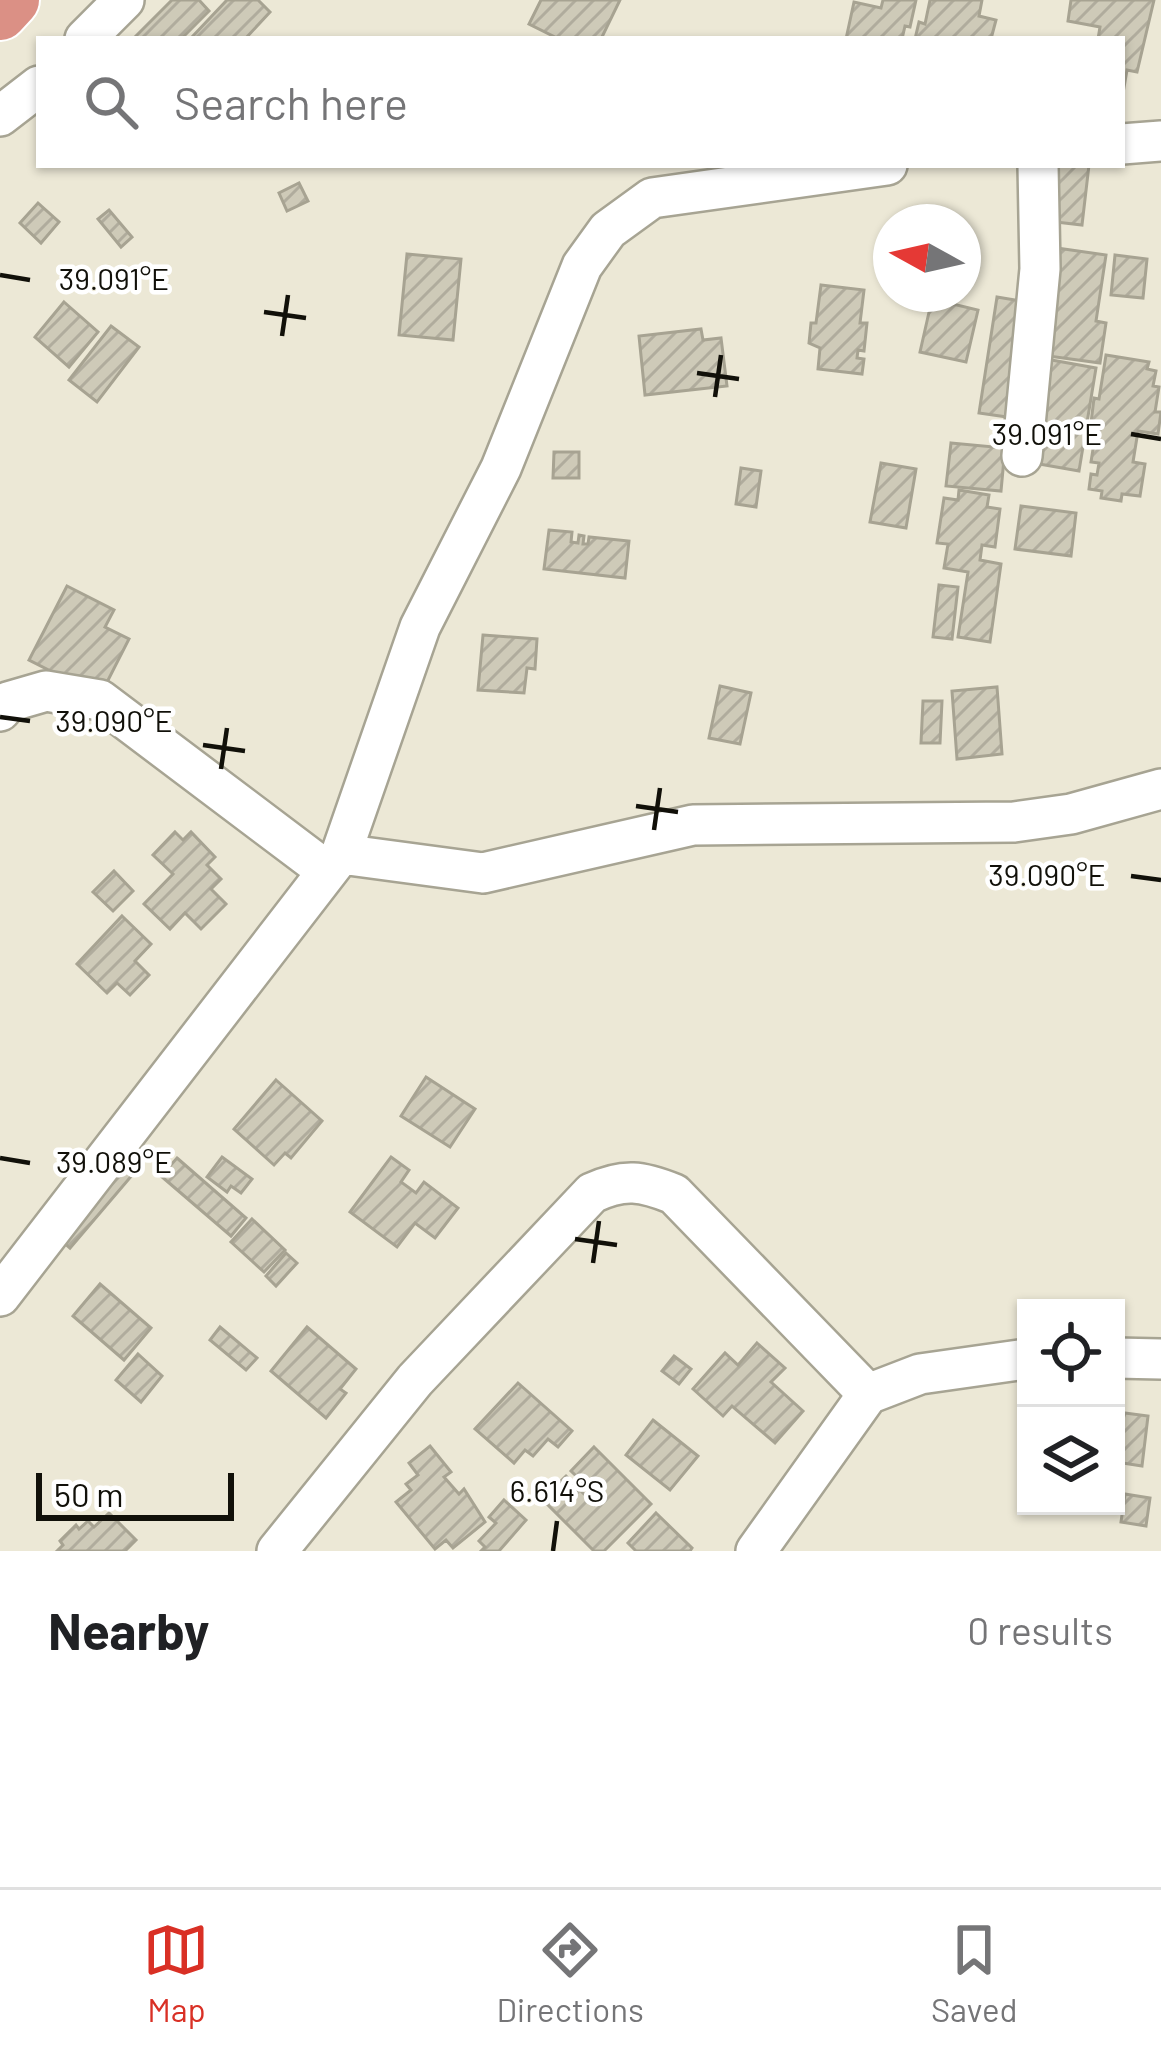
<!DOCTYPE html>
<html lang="en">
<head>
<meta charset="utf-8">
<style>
	:root { --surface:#fff; --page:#f6f6f6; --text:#202124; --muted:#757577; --line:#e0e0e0; --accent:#d93025 }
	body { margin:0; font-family:Barlow,sans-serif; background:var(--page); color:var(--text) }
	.controls { position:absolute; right:36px; bottom:36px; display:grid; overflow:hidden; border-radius:0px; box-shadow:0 3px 9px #0004 }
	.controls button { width:108px; height:108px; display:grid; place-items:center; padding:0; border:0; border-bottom:3px solid var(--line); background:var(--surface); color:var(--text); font:60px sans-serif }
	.compass { position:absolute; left:873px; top:204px; width:108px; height:108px; border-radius:50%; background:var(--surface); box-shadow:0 3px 9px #0004; rotate:278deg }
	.scale { position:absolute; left:36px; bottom:30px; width:198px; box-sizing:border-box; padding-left:12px; border:6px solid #111009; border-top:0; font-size:33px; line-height:42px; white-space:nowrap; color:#111009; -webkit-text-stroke:9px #fff; paint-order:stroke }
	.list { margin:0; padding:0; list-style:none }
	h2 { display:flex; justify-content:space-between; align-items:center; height:156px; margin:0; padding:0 48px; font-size:51px }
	h2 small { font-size:39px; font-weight:400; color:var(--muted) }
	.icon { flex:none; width:66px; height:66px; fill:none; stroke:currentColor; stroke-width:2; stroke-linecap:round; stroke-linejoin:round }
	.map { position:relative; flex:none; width:1161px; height:1551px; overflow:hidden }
	.search { position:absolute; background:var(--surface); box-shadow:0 3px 9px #0004; left:36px; right:36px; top:36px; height:132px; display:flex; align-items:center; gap:30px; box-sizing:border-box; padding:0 42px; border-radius:0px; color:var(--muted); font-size:45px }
	.sheet { height:336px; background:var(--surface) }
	nav { display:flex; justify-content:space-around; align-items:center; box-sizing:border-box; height:168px; border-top:3px solid var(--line); background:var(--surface); font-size:33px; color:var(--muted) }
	nav a { display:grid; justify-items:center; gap:6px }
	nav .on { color:var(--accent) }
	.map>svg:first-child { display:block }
</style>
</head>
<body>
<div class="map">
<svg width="1161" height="1551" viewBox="0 0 1161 1551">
	<defs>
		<pattern id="building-hatch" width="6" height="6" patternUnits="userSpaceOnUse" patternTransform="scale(3)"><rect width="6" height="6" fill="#cecab8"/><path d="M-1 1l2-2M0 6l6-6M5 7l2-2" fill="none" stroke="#b0ac9d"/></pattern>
	</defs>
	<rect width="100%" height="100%" fill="#ece8d6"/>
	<g fill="url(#building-hatch)" stroke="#a7a392" stroke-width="3">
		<path d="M172 0H199L209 11 181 39H133Z"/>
		<path d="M227 0H258L270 12 245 39H195L192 37Z"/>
		<path d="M541 0H620L601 39H559L529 24Z"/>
		<path d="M883 0H916L910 27 905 26 902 39H846L854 2 881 8Z"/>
		<path d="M930 0H982L979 16 996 20 991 39H915L919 22 925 24Z"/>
		<path d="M1071 0H1154L1137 72 1127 70 1122 99V39H1098L1100 27 1068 21Z"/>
		<path d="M1053 165H1089L1082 225 1047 221Z"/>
		<path d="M299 183 308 201 287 211 279 193Z"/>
		<path d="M38 203 59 222 41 243 20 223Z"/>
		<path d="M109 210 132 237 121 247 98 219Z"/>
		<path d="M1057 248 1106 255 1096 321 1106 323 1100 363 1041 355Z"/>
		<path d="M407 254 461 259 453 340 399 335Z"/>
		<path d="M1115 255 1147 259 1143 298 1111 295Z"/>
		<path d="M821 285 864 290 860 323H867L864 351 858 350 857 358 864 359 862 374 818 369 820 348 809 343 811 323H816Z"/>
		<path d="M997 297 1032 303 1014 418 979 413Z"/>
		<path d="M932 299 978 310 966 362 920 352Z"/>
		<path d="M64 302 98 332 69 367 35 337Z"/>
		<path d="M111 326 139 347 97 402 69 380Z"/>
		<path d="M701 329 703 340 721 338 727 386 645 395 639 336Z"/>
		<path d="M1106 355 1149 362 1147 369 1156 371 1153 386 1159 387 1155 412H1161L1158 434 1138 431 1133 462 1145 464 1140 496 1122 494 1121 501 1101 498 1102 491 1089 489 1091 474 1097 475 1099 463 1091 462 1097 424 1091 423 1094 398 1099 399Z"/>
		<path d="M1046 359 1096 368 1079 471 1028 462Z"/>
		<path d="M951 443 1005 448 1001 491 946 486Z"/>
		<path d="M554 452H579V478H553Z"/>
		<path d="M881 463 916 469 906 528 870 522Z"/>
		<path d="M741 468 761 471 756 507 736 504Z"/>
		<path d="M959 490 989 495 987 507 1000 509 995 547 982 545 980 560 1001 564 990 642 958 637 968 572 944 568 948 544 937 543 944 498 958 500Z"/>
		<path d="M1021 506 1076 513 1071 556 1015 549Z"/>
		<path d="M549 530 572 532 571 542 578 543 579 535 584 536 583 544H588L589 537 629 541 625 578 544 569Z"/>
		<path d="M939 585 958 587 952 639 933 637Z"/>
		<path d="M67 586 114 610 105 627 129 639 100 696 29 660Z"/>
		<path d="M483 635 537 639 535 669 527 668 524 693 478 690Z"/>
		<path d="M720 686 751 693 740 744 709 738Z"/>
		<path d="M997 687 1002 754 957 759 952 691Z"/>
		<path d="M923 701H942L940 743H921Z"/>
		<path d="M175 832 183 840 191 832 215 857 207 865 221 879 211 889 226 904 201 929 185 913 170 929 144 904 173 874 153 855Z"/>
		<path d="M114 871 133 891 113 911 93 892Z"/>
		<path d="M122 916 151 944 135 961 149 975 130 995 117 983 107 993 77 964Z"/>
		<path d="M426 1077 475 1109 450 1147 401 1116Z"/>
		<path d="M276 1080 322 1121 291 1158 285 1153 274 1165 234 1129Z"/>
		<path d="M115 1157 134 1173 70 1248 52 1232Z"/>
		<path d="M222 1157 252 1179 241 1193 231 1186 227 1192 207 1177Z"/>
		<path d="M391 1157 409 1170 401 1182 416 1193 424 1182 458 1208 435 1238 415 1223 397 1247 350 1212Z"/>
		<path d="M177 1158 246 1218 231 1236 161 1176Z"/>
		<path d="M252 1219 285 1250 264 1272 231 1242Z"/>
		<path d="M286 1253 297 1263 276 1286 266 1276Z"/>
		<path d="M100 1284 151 1328 124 1360 73 1316Z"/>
		<path d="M220 1327 257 1358 246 1370 210 1340Z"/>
		<path d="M307 1327 356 1369 340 1389 346 1393 326 1418 271 1371Z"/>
		<path d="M757 1343 785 1368 771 1382 803 1411 775 1443 732 1406 723 1416 693 1389 725 1353 738 1365Z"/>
		<path d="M138 1354 162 1376 141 1402 116 1380Z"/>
		<path d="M674 1356 691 1369 679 1384 662 1371Z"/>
		<path d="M518 1383 572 1431 558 1447 548 1439 533 1456 525 1450 514 1463 475 1429Z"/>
		<path d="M1125 1413 1148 1416 1142 1466 1116 1462V1415L1124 1416Z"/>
		<path d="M653 1420 698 1456 670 1490 626 1455Z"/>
		<path d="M430 1446 451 1472 444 1477 459 1494 464 1489 485 1522 453 1548 446 1540 435 1549 396 1502 411 1490 406 1484 418 1475 409 1463Z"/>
		<path d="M594 1447 651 1504 604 1551H594L542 1499 566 1476 595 1505 601 1500 571 1471Z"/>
		<path d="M1125 1494 1150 1498 1146 1526 1121 1522Z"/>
		<path d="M504 1500 526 1520 499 1551H481L485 1547 479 1541 496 1523 489 1517Z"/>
		<path d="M109 1513 136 1540 125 1551H57L63 1545 60 1541 76 1525 79 1529 88 1521 94 1527Z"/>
		<path d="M656 1513 692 1548 690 1551H636L628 1543Z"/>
	</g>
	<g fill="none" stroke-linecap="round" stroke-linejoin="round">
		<g stroke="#a7a493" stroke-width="44">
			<g id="minor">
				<path d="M85 39 124 0"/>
				<path d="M0 116 39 86"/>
				<path d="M1122 144 1161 141"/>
				<path d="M1022 456 1040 269 1038 165"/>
				<path d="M0 711 8 702 46 691 100 700 327 871"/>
				<path d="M341 854 420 627 501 468 582 266 608 230 652 198 887 165"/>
				<path d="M0 1296 341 854 483 873 693 825 1014 822 1071 814 1161 789"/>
				<path d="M1116 1358 1161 1359"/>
				<path d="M277 1551 415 1380 592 1193C624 1178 642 1181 674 1194L868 1394"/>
				<path d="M756 1551 868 1394 920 1374 1026 1359"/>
			</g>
		</g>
		<g stroke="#fff" stroke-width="58">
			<path id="highway" d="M0 13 12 0"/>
		</g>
		<use href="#minor" stroke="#fff" stroke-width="39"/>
		<use href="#highway" stroke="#db9085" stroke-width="54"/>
	</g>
	<path fill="none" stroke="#111009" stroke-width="4.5" d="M0 275 30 280M264 312 306 318M282 336 288 295M697 373 739 379M715 397 721 355M1131 434 1161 439M0 717 30 721M203 745 245 751M221 769 227 728M636 806 678 812M654 830 660 788M1131 876 1161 880M0 1158 30 1163M575 1239 617 1245M593 1263 599 1221M553 1551 557 1521"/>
	<g font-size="30" text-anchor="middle" fill="#111009" stroke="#fff" stroke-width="9" stroke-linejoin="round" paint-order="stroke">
		<text x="114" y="290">39.091°E</text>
		<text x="1047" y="445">39.091°E</text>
		<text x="114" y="732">39.090°E</text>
		<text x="1047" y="886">39.090°E</text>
		<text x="114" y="1173">39.089°E</text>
		<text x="557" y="1502">6.614°S</text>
	</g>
</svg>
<div class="controls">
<button><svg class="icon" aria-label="locate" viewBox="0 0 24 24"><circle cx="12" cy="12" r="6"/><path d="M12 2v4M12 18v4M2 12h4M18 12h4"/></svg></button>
<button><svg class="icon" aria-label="layers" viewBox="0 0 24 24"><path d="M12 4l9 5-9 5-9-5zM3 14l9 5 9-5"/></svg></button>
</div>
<svg class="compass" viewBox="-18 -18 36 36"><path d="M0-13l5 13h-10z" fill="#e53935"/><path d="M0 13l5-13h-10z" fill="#757577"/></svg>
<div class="scale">50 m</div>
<div class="search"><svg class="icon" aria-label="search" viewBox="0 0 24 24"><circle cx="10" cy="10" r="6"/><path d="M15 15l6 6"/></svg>Search here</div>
</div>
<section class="sheet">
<h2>Nearby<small>0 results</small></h2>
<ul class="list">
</ul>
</section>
<nav>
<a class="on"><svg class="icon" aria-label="map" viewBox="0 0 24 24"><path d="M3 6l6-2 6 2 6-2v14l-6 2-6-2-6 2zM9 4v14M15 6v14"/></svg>Map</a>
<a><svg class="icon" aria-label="directions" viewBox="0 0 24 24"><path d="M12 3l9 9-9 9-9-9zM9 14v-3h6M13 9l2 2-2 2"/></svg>Directions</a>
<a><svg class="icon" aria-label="saved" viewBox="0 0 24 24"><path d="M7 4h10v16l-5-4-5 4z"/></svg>Saved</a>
</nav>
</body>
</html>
